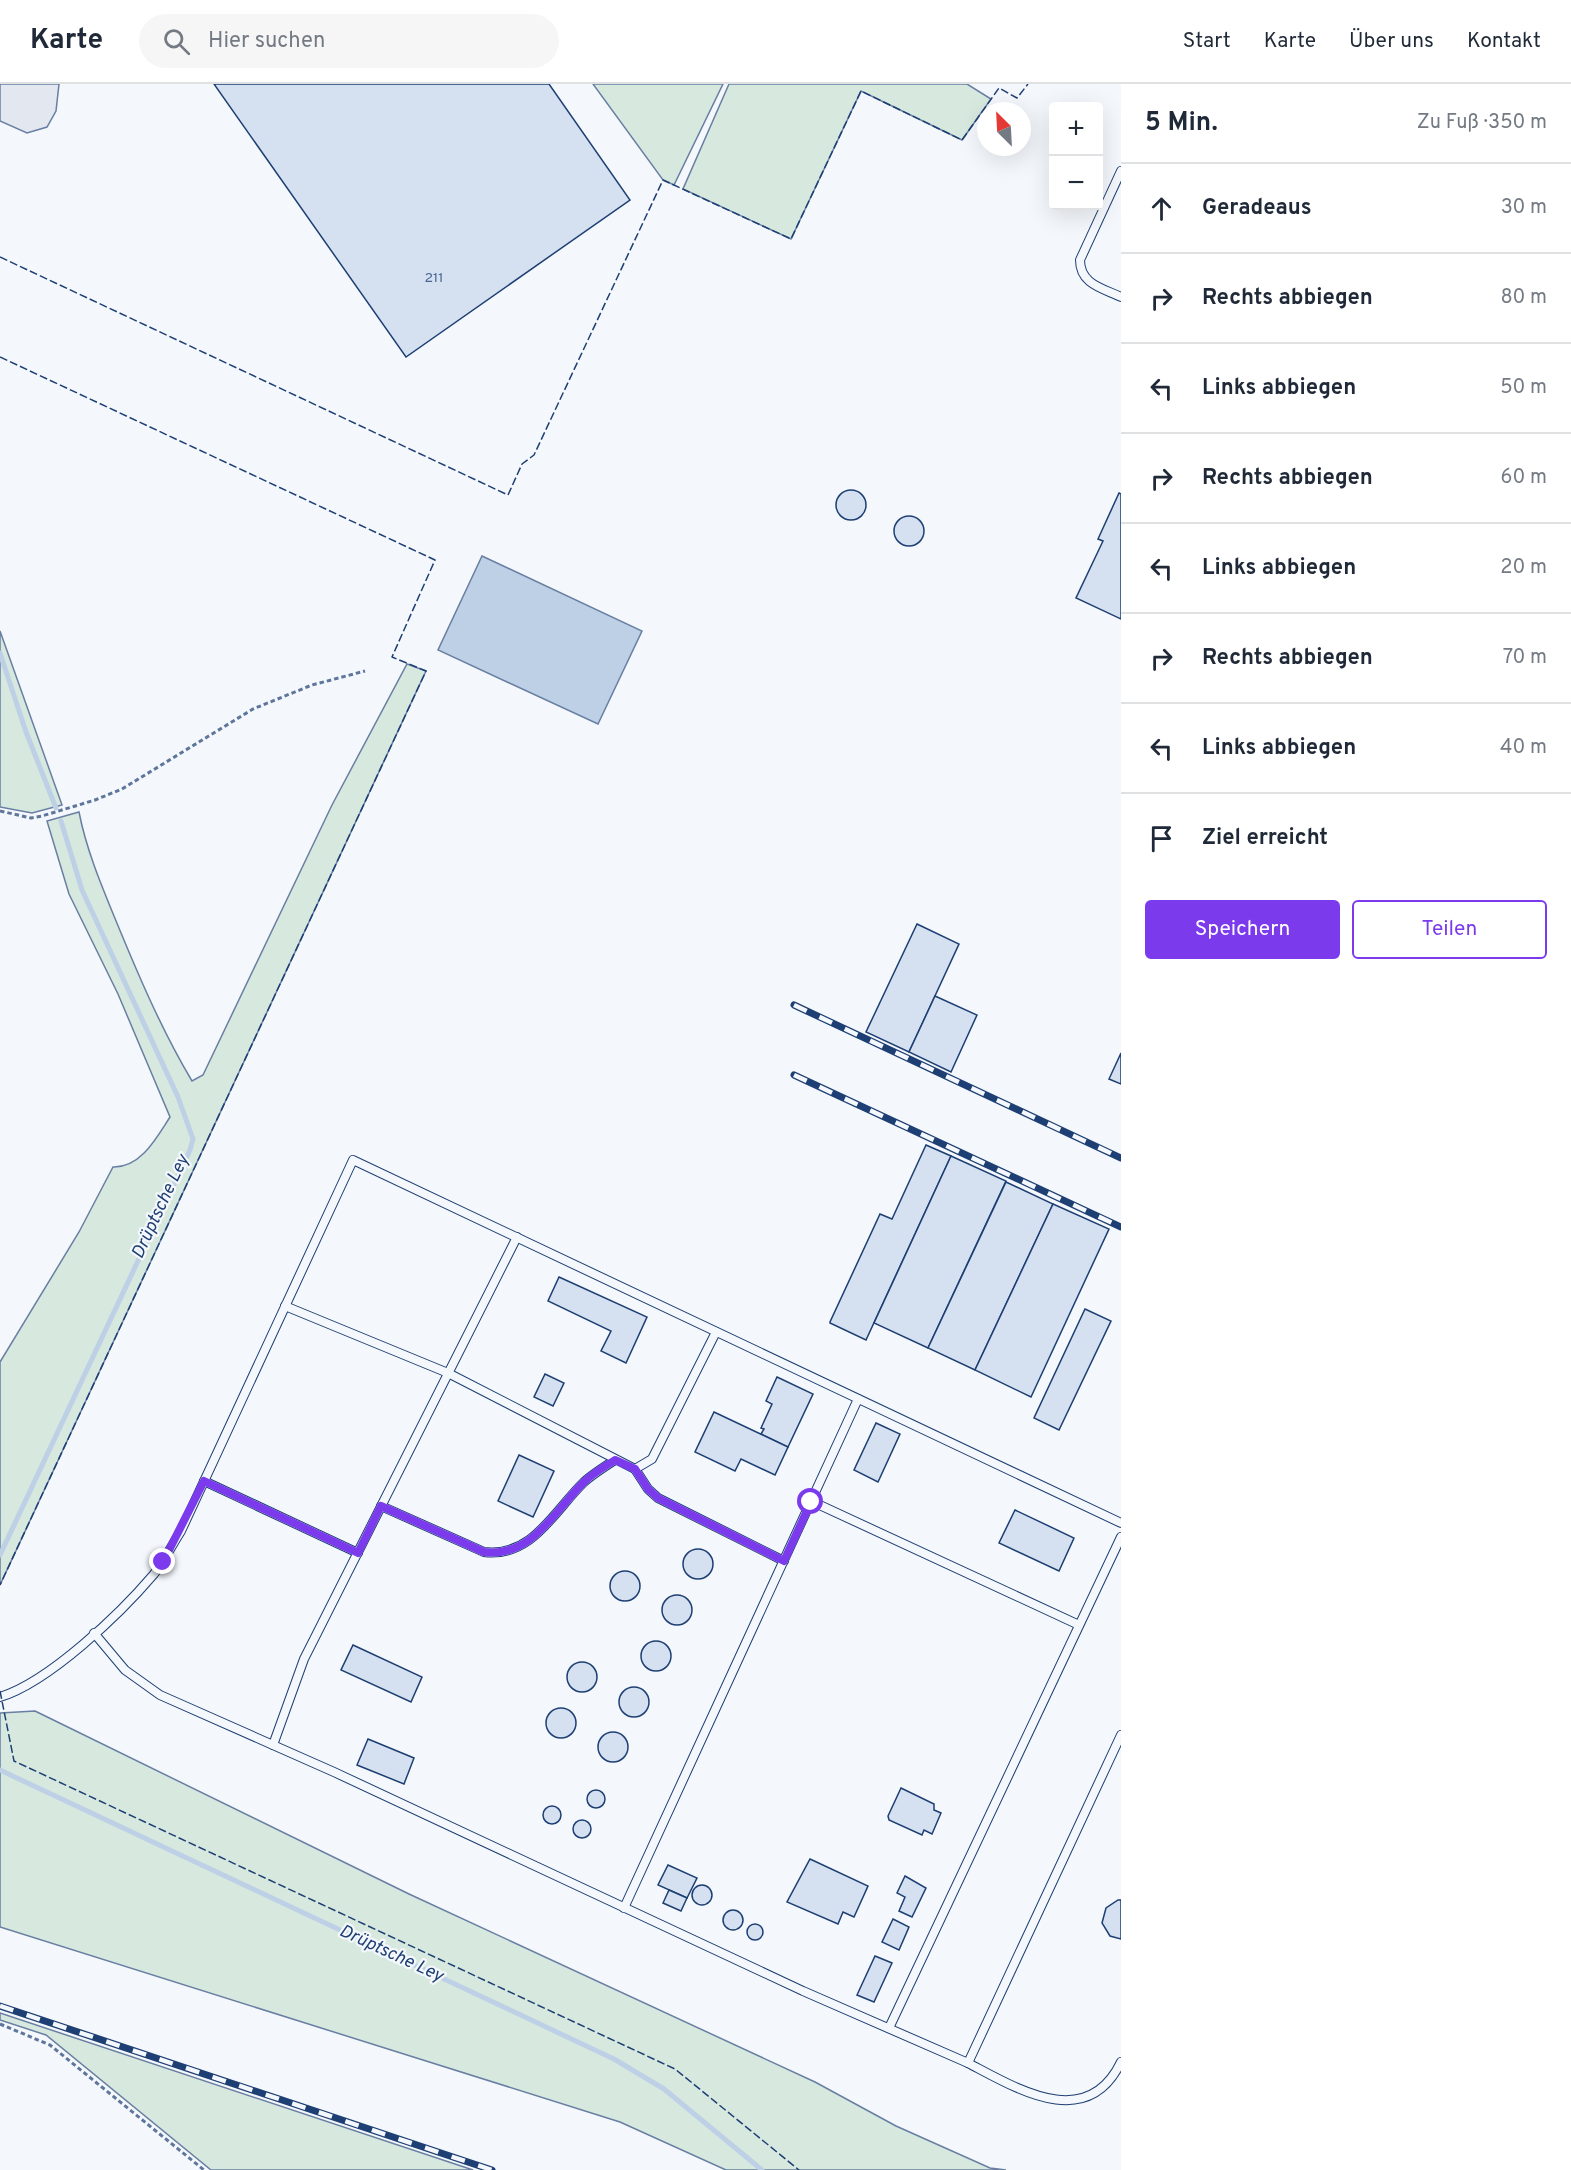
<!DOCTYPE html>
<html lang="de">
<head>
<meta charset="utf-8">
<style>
	:root { --surface:#fff; --page:#f6f6f7; --text:#1f2937; --muted:#747a83; --line:#e0e1e3; --accent:#7c3aed }
	body { margin:0; font-family:Overpass,sans-serif; background:var(--page); color:var(--text) }
	.controls { position:absolute; right:18px; top:18px; display:grid; overflow:hidden; border-radius:6px; box-shadow:0 6px 24px #0002 }
	.controls button { width:54px; height:54px; display:grid; place-items:center; padding:0; border:0; border-bottom:2px solid var(--line); background:var(--surface); color:var(--text); font:30px sans-serif }
	.compass { position:absolute; left:977px; top:18px; width:54px; height:54px; border-radius:50%; background:var(--surface); box-shadow:0 6px 24px #0002; rotate:336deg }
	.stop { position:absolute; width:18px; height:18px; margin:-14px; border:4px solid #7c3aed; border-radius:50%; background:#fff }
	.stop.end { background:#7c3aed; border-color:#fff; box-shadow:0 2px 6px #0008 }
	.list { margin:0; padding:0; list-style:none }
	h2 { display:flex; justify-content:space-between; align-items:center; height:78px; margin:0; padding:0 24px; font-size:26px }
	h2 small { font-size:20px; font-weight:400; color:var(--muted) }
	.list li { display:grid; grid-template-columns:39px 1fr auto; gap:18px; align-items:center; box-sizing:border-box; height:90px; padding:0 24px; border-top:2px solid var(--line) }
	.list b { display:block; font-size:22px; white-space:nowrap }
	.list em { font-size:20px; font-style:normal; color:var(--muted) }
	.actions { display:flex; gap:12px; padding:18px 24px }
	.actions a { flex:1; padding:14px 0; border:2px solid var(--accent); border-radius:6px; text-align:center; font-size:21px; color:var(--accent) }
	.actions .main { background:var(--accent); color:#fff }
	.icon { flex:none; width:33px; height:33px; fill:none; stroke:currentColor; stroke-width:2; stroke-linecap:round; stroke-linejoin:round }
	.map { position:relative; flex:none; width:1121px; height:2086px; overflow:hidden }
	header { display:flex; align-items:center; gap:36px; box-sizing:border-box; height:84px; padding:0 30px; background:var(--surface); border-bottom:2px solid var(--line) }
	header strong { font-size:28px }
	nav { display:flex; gap:33px; margin-inline-start:auto; font-size:21px }
	.search { width:420px; height:54px; background:var(--page); display:flex; align-items:center; gap:15px; box-sizing:border-box; padding:0 21px; border-radius:33px; color:var(--muted); font-size:22px }
	main { display:flex }
	aside { flex:1; background:var(--surface) }
	.map>svg:first-child { display:block }
</style>
</head>
<body>
<header>
<strong>Karte</strong>
<div class="search"><svg class="icon" aria-label="search" viewBox="0 0 24 24"><circle cx="10" cy="10" r="6"/><path d="M15 15l6 6"/></svg>Hier suchen</div>
<nav><a>Start</a><a>Karte</a><a>Über uns</a><a>Kontakt</a></nav>
</header>
<main>
<div class="map">
<svg width="1121" height="2086" viewBox="0 0 1121 2086">
	<rect width="100%" height="100%" fill="#f4f7fb"/>
	<g fill="#d7e8df" stroke="#687fa3" stroke-width="1.5">
		<path d="M593 0H723L674 101 663 96Z"/>
		<path d="M729 0H967L991 15 962 56 861 7 791 155 683 105Z"/>
		<path d="M0 547 62 721 32 729 0 723Z"/>
		<path d="M407 580 426 587 0 1501V1278L79 1148 113 1083C141 1084 157 1053 170 1033L118 910 69 810 47 737 79 728C86 764 100 798 114 832 137 888 161 945 192 997L203 991 332 721Z"/>
		<path d="M35 1627 409 1810 815 1998 896 2042 990 2084 1006 2086H726L620 2038 0 1843V1629Z"/>
		<path d="M0 1929 473 2086H211L46 1951 0 1936Z"/>
	</g>
	<path fill="#e3e8f0" stroke="#687fa3" stroke-width="1.5" d="M0 0H59L56 27 47 43 27 49 0 37Z"/>
	<path fill="#bed0e5" stroke="#687fa3" stroke-width="1.5" d="M482 472 642 547 598 640 438 566Z"/>
	<g fill="none" stroke-linecap="round" stroke-linejoin="round">
		<g stroke="#bed0e5" stroke-width="5">
			<path d="M0 569 26 648 56 724"/>
			<path d="M0 1471 190 1066 193 1055 178 1013 82 806 61 737"/>
			<path d="M0 1686 614 1975 664 2005 762 2086"/>
		</g>
	</g>
	<g fill="#d5e0f0" stroke="#1d3f73" stroke-width="1.5">
		<path d="M214 0H549L630 116 406 273Z"/>
		<circle cx="851" cy="421" r="15"/>
		<path d="M1119 409 1121 410V535L1076 514 1103 457 1098 455Z"/>
		<circle cx="909" cy="447" r="15"/>
		<path d="M917 840 959 860 909 968 866 948Z"/>
		<path d="M935 912 977 931 951 988 909 968Z"/>
		<path d="M1121 969V1000L1109 995Z"/>
		<path d="M926 1061 951 1072 866 1256 830 1239V1238L880 1130 892 1135Z"/>
		<path d="M951 1072 1006 1097 928 1264 874 1239Z"/>
		<path d="M1006 1098 1053 1120 975 1286 928 1264Z"/>
		<path d="M1053 1120 1109 1145 1031 1313 975 1286Z"/>
		<path d="M559 1193 647 1233 626 1279 601 1267 611 1247 548 1217Z"/>
		<path d="M1085 1225 1111 1237 1059 1346 1034 1334Z"/>
		<path d="M545 1290 564 1299 553 1322 534 1313Z"/>
		<path d="M777 1293 813 1310 788 1363 761 1350 764 1345 761 1344 772 1320 766 1317Z"/>
		<path d="M714 1328 788 1363 775 1391 741 1375 735 1387 695 1368Z"/>
		<path d="M876 1339 900 1350 878 1398 854 1386Z"/>
		<path d="M519 1371 554 1387 533 1433 498 1417Z"/>
		<path d="M1015 1426 1074 1454 1059 1487 999 1459Z"/>
		<circle cx="698" cy="1480" r="15"/>
		<circle cx="625" cy="1502" r="15"/>
		<circle cx="677" cy="1526" r="15"/>
		<circle cx="656" cy="1572" r="15"/>
		<path d="M353 1561 422 1593 411 1618 341 1586Z"/>
		<circle cx="582" cy="1593" r="15"/>
		<circle cx="634" cy="1618" r="15"/>
		<circle cx="561" cy="1639" r="15"/>
		<circle cx="613" cy="1663" r="15"/>
		<path d="M368 1655 414 1674 404 1700 357 1681Z"/>
		<path d="M901 1704 934 1720V1726L941 1729 932 1750 924 1746 922 1751 889 1736 888 1732Z"/>
		<circle cx="596" cy="1715" r="9"/>
		<circle cx="552" cy="1731" r="9"/>
		<circle cx="582" cy="1745" r="9"/>
		<path d="M810 1775 868 1802 854 1833 843 1828 838 1840 787 1818Z"/>
		<path d="M668 1781 697 1794 687 1814 658 1801Z"/>
		<path d="M905 1792 926 1804 912 1833 899 1827 905 1813 897 1809Z"/>
		<circle cx="702" cy="1811" r="10"/>
		<path d="M669 1806 687 1814 681 1827 663 1819Z"/>
		<path d="M1118 1816H1121V1855L1110 1852 1102 1839 1106 1824Z"/>
		<circle cx="733" cy="1836" r="10"/>
		<path d="M893 1835 909 1843 899 1866 882 1858Z"/>
		<circle cx="755" cy="1848" r="8"/>
		<path d="M875 1872 892 1879 874 1918 857 1911Z"/>
	</g>
	<g fill="none" stroke-linecap="round" stroke-linejoin="round">
		<g stroke="#1d3f73" stroke-width="10">
			<g id="service">
				<path d="M1121 87 1080 176C1080 200 1102 204 1121 213"/>
				<path d="M285 1222 448 1289 635 1385 652 1375 716 1248"/>
				<path d="M635 1385 648 1405 658 1414 784 1477"/>
				<path d="M204 1397 358 1469"/>
				<path d="M811 1417 1079 1541"/>
				<path d="M381 1422 484 1468C532 1474 554 1427 584 1398 593 1390 604 1383 615 1376"/>
				<path d="M94 1549 125 1586 160 1611 334 1688 803 1907 968 1979 1121 1651"/>
				<path d="M0 1613C49 1598 120 1530 154 1490 164 1477 172 1461 181 1447L353 1076 1121 1439"/>
				<path d="M273 1661 304 1575 517 1153"/>
				<path d="M624 1824 858 1315"/>
				<path d="M889 1944 1121 1453"/>
				<path d="M968 1979C1016 2004 1087 2049 1121 1978"/>
			</g>
		</g>
		<g stroke="#5e769c" stroke-width="3" stroke-dasharray="4.5 3" stroke-linecap="butt">
			<path d="M0 727 31 734 42 732 95 716 122 705 253 625 312 601 365 587"/>
			<path d="M0 1940 50 1961 204 2086"/>
		</g>
		<use href="#service" stroke="#f4f7fb" stroke-width="8"/>
		<g stroke="#1d3f73" stroke-width="7">
			<g id="rail">
				<path d="M794 921 1121 1074"/>
				<path d="M794 991 1121 1143"/>
				<path d="M0 1922 492 2086"/>
			</g>
		</g>
		<use href="#rail" stroke="#f4f7fb" stroke-width="4.5" stroke-dasharray="14" stroke-linecap="butt"/>
		<g stroke="#1d3f73" stroke-width="1.5" stroke-dasharray="8 3" stroke-linecap="butt">
			<path d="M0 173 508 411 522 380 534 371 663 96 791 155 861 7 962 56 999 4 1017 14 1028 0"/>
			<path d="M0 273 435 476 392 573 426 587 0 1501"/>
			<path d="M0 1607 14 1677 675 1985 799 2086"/>
		</g>
	</g>
	<g fill="none" stroke-linecap="round" stroke-linejoin="round">
		<path stroke="#7c3aed" stroke-width="8" d="M163 1478 204 1397 358 1469 381 1422 484 1468C532 1474 554 1427 584 1398 593 1389 604 1383 615 1376L635 1385 648 1405 658 1414 784 1477 811 1418"/>
	</g>
	<g text-anchor="middle" dominant-baseline="central" stroke-width="4.5" stroke-linejoin="round" paint-order="stroke">
		<g font-size="14" fill="#4b6792">
			<text x="434" y="194">211</text>
		</g>
		<g font-size="18" font-style="italic" fill="#1d3f73" stroke="#f4f7fb">
			<text transform="translate(161 1123) rotate(-65)">Drüptsche Ley</text>
			<text transform="translate(391 1870) rotate(25)">Drüptsche Ley</text>
		</g>
	</g>
</svg>
<div class="controls">
<button>+</button>
<button>−</button>
</div>
<svg class="compass" viewBox="-18 -18 36 36"><path d="M0-13l5 13h-10z" fill="#e53935"/><path d="M0 13l5-13h-10z" fill="#747a83"/></svg>
<div class="stop" style="left:811px;top:1418px"></div>
<div class="stop end" style="left:163px;top:1478px"></div>
</div>
<aside>
<h2>5 Min.<small>Zu Fuß · 350 m</small></h2>
<ul class="list">
<li><svg class="icon" aria-label="ahead" viewBox="0 0 24 24"><path d="M12 20V5M6 11l6-6 6 6"/></svg><div><b>Geradeaus</b></div><em>30 m</em></li>
<li><svg class="icon" aria-label="right" viewBox="0 0 24 24"><path d="M7 20v-9h11M14 6l5 5-5 5"/></svg><div><b>Rechts abbiegen</b></div><em>80 m</em></li>
<li><svg class="icon" aria-label="left" viewBox="0 0 24 24"><path d="M17 20v-9H6M10 6l-5 5 5 5"/></svg><div><b>Links abbiegen</b></div><em>50 m</em></li>
<li><svg class="icon" aria-label="right" viewBox="0 0 24 24"><path d="M7 20v-9h11M14 6l5 5-5 5"/></svg><div><b>Rechts abbiegen</b></div><em>60 m</em></li>
<li><svg class="icon" aria-label="left" viewBox="0 0 24 24"><path d="M17 20v-9H6M10 6l-5 5 5 5"/></svg><div><b>Links abbiegen</b></div><em>20 m</em></li>
<li><svg class="icon" aria-label="right" viewBox="0 0 24 24"><path d="M7 20v-9h11M14 6l5 5-5 5"/></svg><div><b>Rechts abbiegen</b></div><em>70 m</em></li>
<li><svg class="icon" aria-label="left" viewBox="0 0 24 24"><path d="M17 20v-9H6M10 6l-5 5 5 5"/></svg><div><b>Links abbiegen</b></div><em>40 m</em></li>
<li><svg class="icon" aria-label="arrive" viewBox="0 0 24 24"><path d="M6 21V4h12l-3 4 3 4H6"/></svg><div><b>Ziel erreicht</b></div></li>
</ul>
<div class="actions"><a class="main">Speichern</a><a>Teilen</a></div>
</aside>
</main>
</body>
</html>
